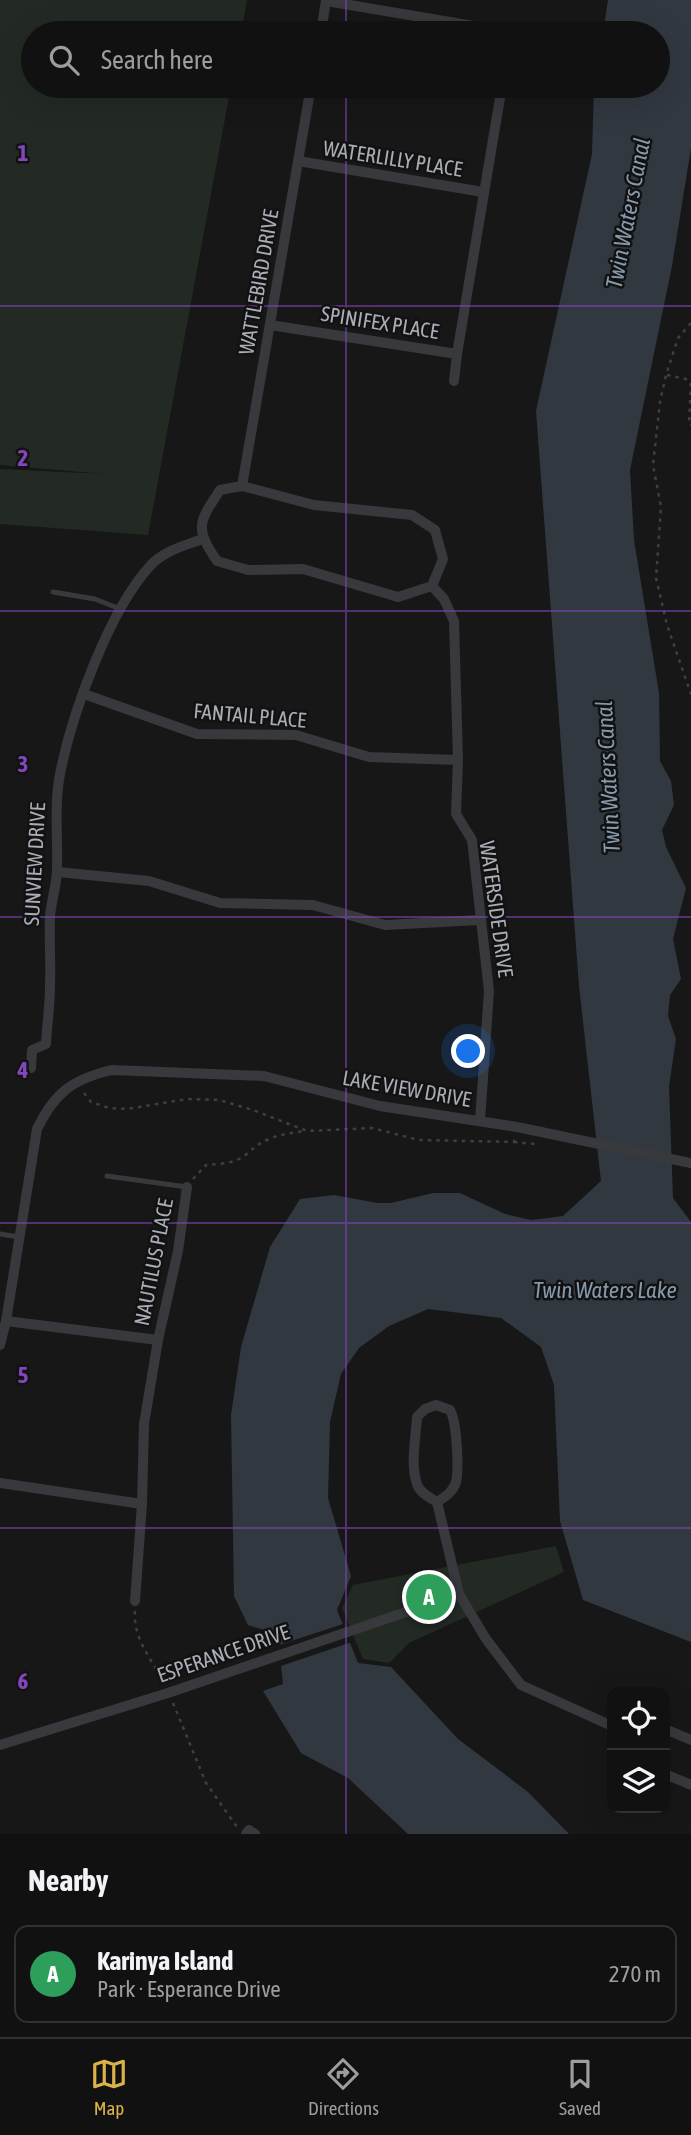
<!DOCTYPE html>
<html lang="en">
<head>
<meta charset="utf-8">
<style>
	:root { --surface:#111112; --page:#1e1f20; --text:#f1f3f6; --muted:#9c9d9f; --line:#303132; --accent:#dcb24b }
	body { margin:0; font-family:"Asap Condensed",sans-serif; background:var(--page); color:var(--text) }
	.controls { position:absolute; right:21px; bottom:21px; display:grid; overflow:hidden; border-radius:14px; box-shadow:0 7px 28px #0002 }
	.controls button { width:63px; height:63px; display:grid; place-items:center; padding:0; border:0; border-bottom:2px solid var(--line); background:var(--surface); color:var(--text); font:35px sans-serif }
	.you { position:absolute; left:469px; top:1052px; width:24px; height:24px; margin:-18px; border:5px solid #fff; border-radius:50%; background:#1a73e8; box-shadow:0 0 0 10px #1a73e833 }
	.badge { display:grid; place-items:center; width:46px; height:46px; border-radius:50%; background:var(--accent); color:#fff; font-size:23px; font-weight:700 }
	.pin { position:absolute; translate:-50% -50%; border:4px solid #fff; box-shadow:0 2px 7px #0006 }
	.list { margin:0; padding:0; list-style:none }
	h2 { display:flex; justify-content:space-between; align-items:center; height:91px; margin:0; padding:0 28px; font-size:30px }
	h2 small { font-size:23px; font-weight:400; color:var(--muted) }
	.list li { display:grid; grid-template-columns:46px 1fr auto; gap:21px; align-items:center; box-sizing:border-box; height:98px; margin:0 14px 14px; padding:0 14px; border:2px solid var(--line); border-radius:14px }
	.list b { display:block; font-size:26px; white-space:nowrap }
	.list p { margin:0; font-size:23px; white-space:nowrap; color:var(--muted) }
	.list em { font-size:23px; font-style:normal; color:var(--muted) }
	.icon { flex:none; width:38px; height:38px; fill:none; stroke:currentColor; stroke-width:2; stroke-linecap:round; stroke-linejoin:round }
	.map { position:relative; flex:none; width:691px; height:1834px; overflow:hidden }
	.search { position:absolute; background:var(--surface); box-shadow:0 7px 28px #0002; left:21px; right:21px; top:21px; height:77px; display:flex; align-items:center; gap:18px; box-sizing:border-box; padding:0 24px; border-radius:38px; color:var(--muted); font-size:26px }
	.sheet { height:203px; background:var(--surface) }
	nav { display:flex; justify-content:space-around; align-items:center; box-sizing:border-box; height:98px; border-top:2px solid var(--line); background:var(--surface); font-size:19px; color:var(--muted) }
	nav a { display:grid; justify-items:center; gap:4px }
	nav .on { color:var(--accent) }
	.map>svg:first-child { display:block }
</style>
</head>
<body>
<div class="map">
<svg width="691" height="1834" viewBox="0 0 691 1834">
	<rect width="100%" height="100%" fill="#171718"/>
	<g fill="#232a24">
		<path d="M0 0H247L241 33H33V86H231L148 535 0 524V469L105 474 0 465Z"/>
		<path d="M556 1546 564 1572 409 1643 389 1663 363 1659 342 1608 353 1585Z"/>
	</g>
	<path fill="#323840" d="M608 0H691V148L672 266 630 470 634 540 659 693 660 761 671 781 674 805 662 830 666 847 686 888 673 939 681 979 670 995 668 1016 676 1039 669 1086 673 1198 691 1222V1642L583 1600 560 1521 554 1385 541 1347 501 1318 428 1309 389 1326 359 1348 341 1374 330 1422 328 1498 351 1576 337 1610 358 1663 391 1667 458 1739 528 1792 569 1834H408L348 1778 301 1753 263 1691 283 1684 278 1634 248 1625 234 1596 231 1415 241 1347 270 1247 300 1199 334 1195 377 1203H391L433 1193H460L505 1214 531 1220 563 1216 601 1181 579 986 536 411 592 154 594 86H658V33H603Z"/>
	<path fill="#171718" d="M346 1623 352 1642 278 1667 276 1646Z"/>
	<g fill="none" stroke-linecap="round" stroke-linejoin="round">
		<g stroke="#3e3f44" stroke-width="2.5" stroke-dasharray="3.5 5" stroke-linecap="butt">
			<path d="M691 323 678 338 666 375 660 402 653 465 661 507 656 578 667 625 691 694"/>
			<path d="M667 375 691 380"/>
			<path d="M691 383 689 424 691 425"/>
			<path d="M84 1093 91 1102 109 1108 127 1109 187 1099 219 1100 253 1110 307 1131 372 1128 419 1140 514 1142 515 1137"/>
			<path d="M514 1142 535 1144"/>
			<path d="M193 1179 206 1165C218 1164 233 1164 244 1156 252 1150 257 1144 267 1140 279 1134 292 1133 305 1131"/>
			<path d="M135 1611C133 1639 151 1657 162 1681"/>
			<path d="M173 1703 206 1783 237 1827"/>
		</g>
		<g stroke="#38393d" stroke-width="5">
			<path d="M53 592 95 599 120 609"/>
			<path d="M107 1176 187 1187"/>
			<path d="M0 1234 19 1237"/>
		</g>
		<g stroke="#38393d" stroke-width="10">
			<path d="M326 1 516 33"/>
			<path d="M321 33 326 0"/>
			<path d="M298 161 483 192"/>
			<path d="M270 325 457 354 454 381"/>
			<path d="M457 354 502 86"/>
			<path d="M242 486 314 505 412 515 435 530 443 559 432 586 398 597 303 569 248 570 217 561C194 527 199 522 220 490Z"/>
			<path d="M242 486 311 86"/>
			<path d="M432 586 444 599 454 621 458 760 456 814 472 840 489 991 480 1121"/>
			<path d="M84 694 197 734 296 735 369 757 458 760"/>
			<path d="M58 872 149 881 220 903 313 905 385 925 480 920"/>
			<path d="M31 1068 32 1050 46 1044C47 1025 50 1005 50 986 51 963 49 940 50 917 51 901 57 885 57 869 58 837 54 806 60 774 72 713 109 611 150 566 163 551 184 546 202 539"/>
			<path d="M6 1321 158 1340"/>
			<path d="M0 1345 6 1321 37 1129C55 1092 73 1079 112 1070L264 1076 380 1106 517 1127 691 1163"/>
			<path d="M436 1405 450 1410C457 1422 459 1468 456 1482 453 1492 445 1497 437 1502 429 1497 420 1493 417 1484 410 1464 416 1437 417 1417L425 1409Z"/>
			<path d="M0 1483 142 1504"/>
			<path d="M437 1502 459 1594 486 1639 521 1685 612 1726"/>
			<path d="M135 1601 142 1504 144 1424 158 1340 178 1251 187 1187"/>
			<path d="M665 1729 691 1740"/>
			<path d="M0 1745 168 1693 459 1594"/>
			<path d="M665 1774 691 1785"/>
			<path d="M246 1834 249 1830 255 1834"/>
		</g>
	</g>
	<path fill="none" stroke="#8446bd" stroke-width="2" stroke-opacity="0.55" d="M346 0V33M346 86V1834M0 306H691M0 611H691M0 917H691M0 1223H691M0 1528H691"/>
	<g text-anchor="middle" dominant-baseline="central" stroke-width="5" stroke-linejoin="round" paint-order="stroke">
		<g font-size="21" fill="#aaadb6" stroke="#121213">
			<text transform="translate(393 158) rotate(9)">WATERLILLY PLACE</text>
			<text transform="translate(258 282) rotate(-80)">WATTLEBIRD DRIVE</text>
			<text transform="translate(380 322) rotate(9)">SPINIFEX PLACE</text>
			<text transform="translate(250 715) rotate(5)">FANTAIL PLACE</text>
			<text transform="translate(34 864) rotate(-87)">SUNVIEW DRIVE</text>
			<text transform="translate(497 909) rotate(82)">WATERSIDE DRIVE</text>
			<text transform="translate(407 1088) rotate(10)">LAKE VIEW DRIVE</text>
			<text transform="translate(153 1262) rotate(-79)">NAUTILUS PLACE</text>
			<text transform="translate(223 1653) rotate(-19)">ESPERANCE DRIVE</text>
		</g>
		<g font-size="23" font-style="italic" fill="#8699ad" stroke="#121213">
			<text transform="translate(628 213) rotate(-79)">Twin Waters Canal</text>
			<text transform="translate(608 777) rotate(-93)">Twin Waters Canal</text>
			<text x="605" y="1290">Twin Waters Lake</text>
		</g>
	</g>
	<g font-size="23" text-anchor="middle" font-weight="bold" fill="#8446bd" stroke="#121213" stroke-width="5" stroke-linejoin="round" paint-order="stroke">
		<text x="23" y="161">1</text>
		<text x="23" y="466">2</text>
		<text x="23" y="772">3</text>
		<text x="23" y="1078">4</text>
		<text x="23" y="1383">5</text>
		<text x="23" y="1689">6</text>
	</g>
</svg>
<div class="controls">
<button><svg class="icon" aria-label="locate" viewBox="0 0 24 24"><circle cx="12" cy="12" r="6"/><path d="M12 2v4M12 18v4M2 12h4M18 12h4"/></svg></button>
<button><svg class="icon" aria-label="layers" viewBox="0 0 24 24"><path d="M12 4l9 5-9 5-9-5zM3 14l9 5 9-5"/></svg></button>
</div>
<div class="you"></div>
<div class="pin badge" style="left:429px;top:1597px;background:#2e9e5b">A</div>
<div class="search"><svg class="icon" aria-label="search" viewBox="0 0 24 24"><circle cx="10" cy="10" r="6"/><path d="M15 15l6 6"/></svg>Search here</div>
</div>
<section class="sheet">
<h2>Nearby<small></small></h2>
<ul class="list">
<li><span class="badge" style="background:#2e9e5b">A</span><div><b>Karinya Island</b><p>Park · Esperance Drive</p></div><em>270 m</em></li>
</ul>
</section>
<nav>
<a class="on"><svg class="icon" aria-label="map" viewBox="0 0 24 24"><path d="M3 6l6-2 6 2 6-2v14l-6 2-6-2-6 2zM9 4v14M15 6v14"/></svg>Map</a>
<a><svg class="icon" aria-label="directions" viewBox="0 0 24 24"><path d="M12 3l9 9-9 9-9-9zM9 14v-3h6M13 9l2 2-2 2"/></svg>Directions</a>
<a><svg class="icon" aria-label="saved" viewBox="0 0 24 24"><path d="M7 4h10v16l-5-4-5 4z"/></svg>Saved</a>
</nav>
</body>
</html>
